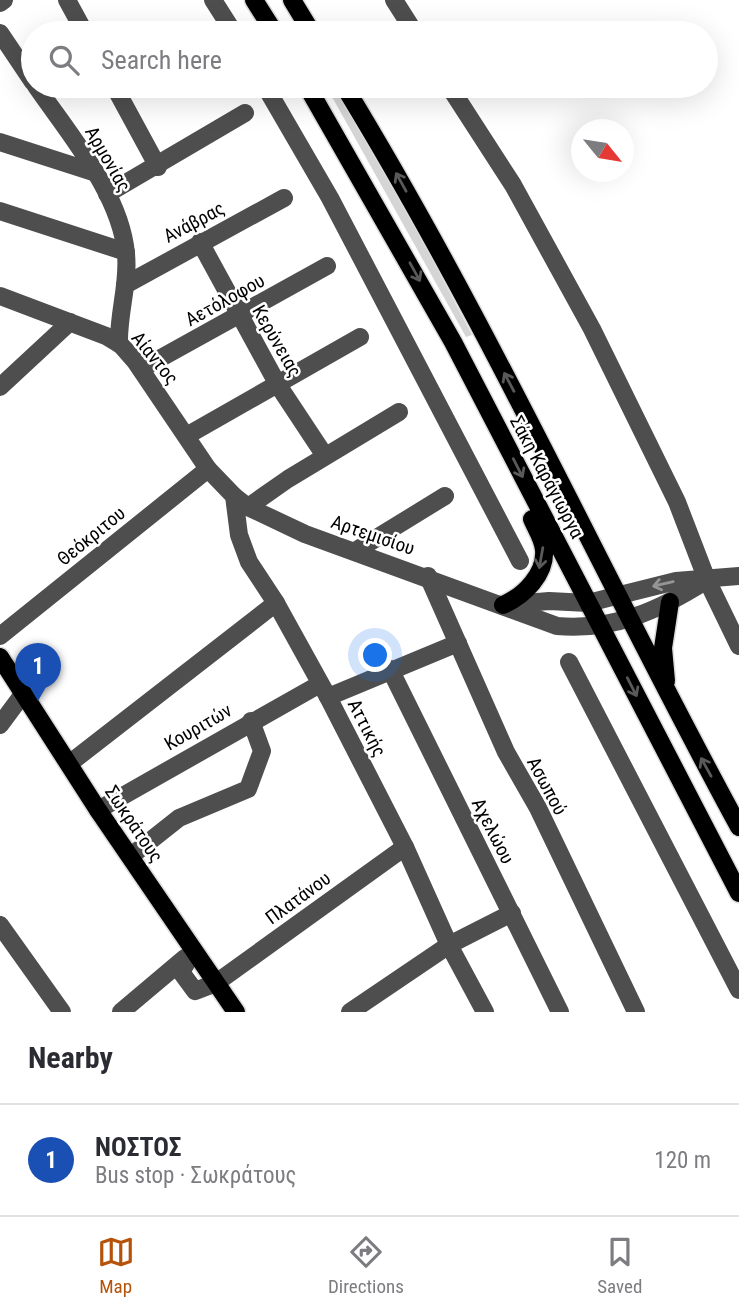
<!DOCTYPE html>
<html lang="en">
<head>
<meta charset="utf-8">
<style>
	:root { --surface:#fff; --page:#f2f2f3; --text:#2b2b33; --muted:#7c7c81; --line:#e1e1e2; --accent:#b45309 }
	body { margin:0; font-family:"Roboto Condensed",sans-serif; background:var(--page); color:var(--text) }
	.compass { position:absolute; left:571px; top:119px; width:63px; height:63px; border-radius:50%; background:var(--surface); box-shadow:0 7px 28px #0002; rotate:120deg }
	.you { position:absolute; left:376px; top:656px; width:24px; height:24px; margin:-18px; border:5px solid #fff; border-radius:50%; background:#1a73e8; box-shadow:0 0 0 10px #1a73e833 }
	.badge { display:grid; place-items:center; width:46px; height:46px; border-radius:50%; background:var(--accent); color:#fff; font-size:23px; font-weight:700 }
	.pin { position:absolute; translate:-50% -58px; filter:drop-shadow(0 2px 4px #0008) }
	.pin::after { content:''; position:absolute; top:37px; width:24px; height:21px; background:inherit; clip-path:polygon(0 0,100% 0,50% 100%) }
	.list { margin:0; padding:0; list-style:none }
	h2 { display:flex; justify-content:space-between; align-items:center; height:91px; margin:0; padding:0 28px; font-size:30px }
	h2 small { font-size:23px; font-weight:400; color:var(--muted) }
	.list li { display:grid; grid-template-columns:46px 1fr auto; gap:21px; align-items:center; box-sizing:border-box; height:112px; padding:0 28px; border-top:2px solid var(--line) }
	.list b { display:block; font-size:26px; white-space:nowrap }
	.list p { margin:0; font-size:23px; white-space:nowrap; color:var(--muted) }
	.list em { font-size:23px; font-style:normal; color:var(--muted) }
	.icon { flex:none; width:38px; height:38px; fill:none; stroke:currentColor; stroke-width:2; stroke-linecap:round; stroke-linejoin:round }
	.map { position:relative; flex:none; width:739px; height:1012px; overflow:hidden }
	.search { position:absolute; background:var(--surface); box-shadow:0 7px 28px #0002; left:21px; right:21px; top:21px; height:77px; display:flex; align-items:center; gap:18px; box-sizing:border-box; padding:0 24px; border-radius:38px; color:var(--muted); font-size:26px }
	.sheet { height:203px; background:var(--surface) }
	nav { display:flex; justify-content:space-around; align-items:center; box-sizing:border-box; height:98px; border-top:2px solid var(--line); background:var(--surface); font-size:19px; color:var(--muted) }
	nav a { display:grid; justify-items:center; gap:4px }
	nav .on { color:var(--accent) }
	.map>svg:first-child { display:block }
</style>
</head>
<body>
<div class="map">
<svg width="739" height="1012" viewBox="0 0 739 1012">
	<rect width="100%" height="100%" fill="#fff"/>
	<path fill="#d5d5d5" d="M326 86H335L410 217 472 335 466 337Z"/>
	<g fill="none" stroke-linecap="round" stroke-linejoin="round">
		<g stroke="#dbdbdb" stroke-width="21">
			<g id="major">
				<path d="M254 0 275 33"/>
				<path d="M292 0 312 33"/>
				<path d="M307 86 453 342 739 893"/>
				<path d="M344 86C490 325 605 581 739 827"/>
				<path d="M503 605C524 596 546 574 544 550 543 538 536 529 532 519"/>
				<path d="M0 657 98 810 236 1012"/>
				<path d="M666 681 663 648 670 602"/>
			</g>
		</g>
		<g stroke="#4e4e4e" stroke-width="18">
			<path d="M67 0 85 33"/>
			<path d="M213 0 234 33"/>
			<path d="M394 0 415 33"/>
			<path d="M0 3 4 0"/>
			<path d="M0 33 33 82"/>
			<path d="M36 86C69 134 121 194 126 254 129 284 118 314 119 344"/>
			<path d="M114 86 158 167"/>
			<path d="M265 86 330 198 520 561"/>
			<path d="M449 86 513 185 592 329 677 502 707 580 739 646"/>
			<path d="M0 142 96 173"/>
			<path d="M107 194 245 113"/>
			<path d="M0 211 126 252"/>
			<path d="M200 242 278 385 325 456"/>
			<path d="M125 285 284 198"/>
			<path d="M0 296 106 336 121 345 135 361 208 469 234 496 239 535 249 562 276 603 328 697 405 847 449 945 485 1012"/>
			<path d="M141 369 327 266"/>
			<path d="M0 387 70 322"/>
			<path d="M188 435 360 337"/>
			<path d="M234 496 248 507 305 534 557 626C614 631 660 610 707 580"/>
			<path d="M248 507 288 479 399 412"/>
			<path d="M357 550 445 496"/>
			<path d="M428 576 506 752 538 808 636 1012"/>
			<path d="M503 605 549 601 588 603 676 581 739 576"/>
			<path d="M0 636 208 469"/>
			<path d="M569 662 739 990"/>
			<path d="M390 669 560 1012"/>
			<path d="M328 697 458 643"/>
			<path d="M0 725 23 694"/>
			<path d="M70 763 276 603"/>
			<path d="M98 810 320 684"/>
			<path d="M131 856 179 818 248 789 262 751 251 721"/>
			<path d="M0 925 62 1012"/>
			<path d="M187 962 181 972 195 991 216 983 405 847"/>
			<path d="M121 1012 185 958"/>
			<path d="M350 1012 449 945 512 913"/>
		</g>
		<use href="#major" stroke="#000" stroke-width="18"/>
	</g>
	<defs><path id="oneway-shaft" d="M-6 0H5M1.5-3L5.5 0L1.5 3" fill="none" stroke-width="1.6" stroke-linecap="round" stroke-linejoin="round" transform="scale(1.75)"/></defs>
	<g stroke="#595959">
		<use href="#oneway-shaft" transform="translate(401 182) rotate(-119)"/>
		<use href="#oneway-shaft" transform="translate(415 272) rotate(61)"/>
		<use href="#oneway-shaft" transform="translate(509 382) rotate(-118)"/>
		<use href="#oneway-shaft" transform="translate(518 468) rotate(63)"/>
		<use href="#oneway-shaft" transform="translate(541 558) rotate(100)"/>
		<use href="#oneway-shaft" transform="translate(632 687) rotate(63)"/>
		<use href="#oneway-shaft" transform="translate(706 767) rotate(-119)"/>
	</g>
	<use stroke="#959595" href="#oneway-shaft" transform="translate(663 584) rotate(167)"/>
	<g text-anchor="middle" dominant-baseline="central" stroke-width="5" stroke-linejoin="round" paint-order="stroke">
		<g font-size="19" fill="#000" stroke="#fff">
			<text transform="translate(108 159) rotate(60)">Αρμονίας</text>
			<text transform="translate(194 222) rotate(-28)">Ανάβρας</text>
			<text transform="translate(225 300) rotate(-29)">Αετόλοφου</text>
			<text transform="translate(277 341) rotate(60)">Κερύνειας</text>
			<text transform="translate(155 358) rotate(51)">Αίαντoς</text>
			<text transform="translate(547 477) rotate(62)">Σάκη Καράγιωργα</text>
			<text transform="translate(373 535) rotate(19)">Αρτεμισίου</text>
			<text transform="translate(91 536) rotate(-39)">Θεόκριτου</text>
			<text transform="translate(198 727) rotate(-30)">Κουριτών</text>
			<text transform="translate(367 728) rotate(63)">Αττικής</text>
			<text transform="translate(547 786) rotate(62)">Ασωπού</text>
			<text transform="translate(134 824) rotate(56)">Σωκράτους</text>
			<text transform="translate(493 831) rotate(63)">Αχελώου</text>
			<text transform="translate(298 898) rotate(-36)">Πλατάνου</text>
		</g>
	</g>
</svg>
<svg class="compass" viewBox="-18 -18 36 36"><path d="M0-13l5 13h-10z" fill="#e53935"/><path d="M0 13l5-13h-10z" fill="#7c7c81"/></svg>
<div class="you"></div>
<div class="pin badge" style="left:38px;top:701px;background:#1a4fb4">1</div>
<div class="search"><svg class="icon" aria-label="search" viewBox="0 0 24 24"><circle cx="10" cy="10" r="6"/><path d="M15 15l6 6"/></svg>Search here</div>
</div>
<section class="sheet">
<h2>Nearby<small></small></h2>
<ul class="list">
<li><span class="badge" style="background:#1a4fb4">1</span><div><b>ΝΟΣΤΟΣ</b><p>Bus stop · Σωκράτους</p></div><em>120 m</em></li>
</ul>
</section>
<nav>
<a class="on"><svg class="icon" aria-label="map" viewBox="0 0 24 24"><path d="M3 6l6-2 6 2 6-2v14l-6 2-6-2-6 2zM9 4v14M15 6v14"/></svg>Map</a>
<a><svg class="icon" aria-label="directions" viewBox="0 0 24 24"><path d="M12 3l9 9-9 9-9-9zM9 14v-3h6M13 9l2 2-2 2"/></svg>Directions</a>
<a><svg class="icon" aria-label="saved" viewBox="0 0 24 24"><path d="M7 4h10v16l-5-4-5 4z"/></svg>Saved</a>
</nav>
</body>
</html>
